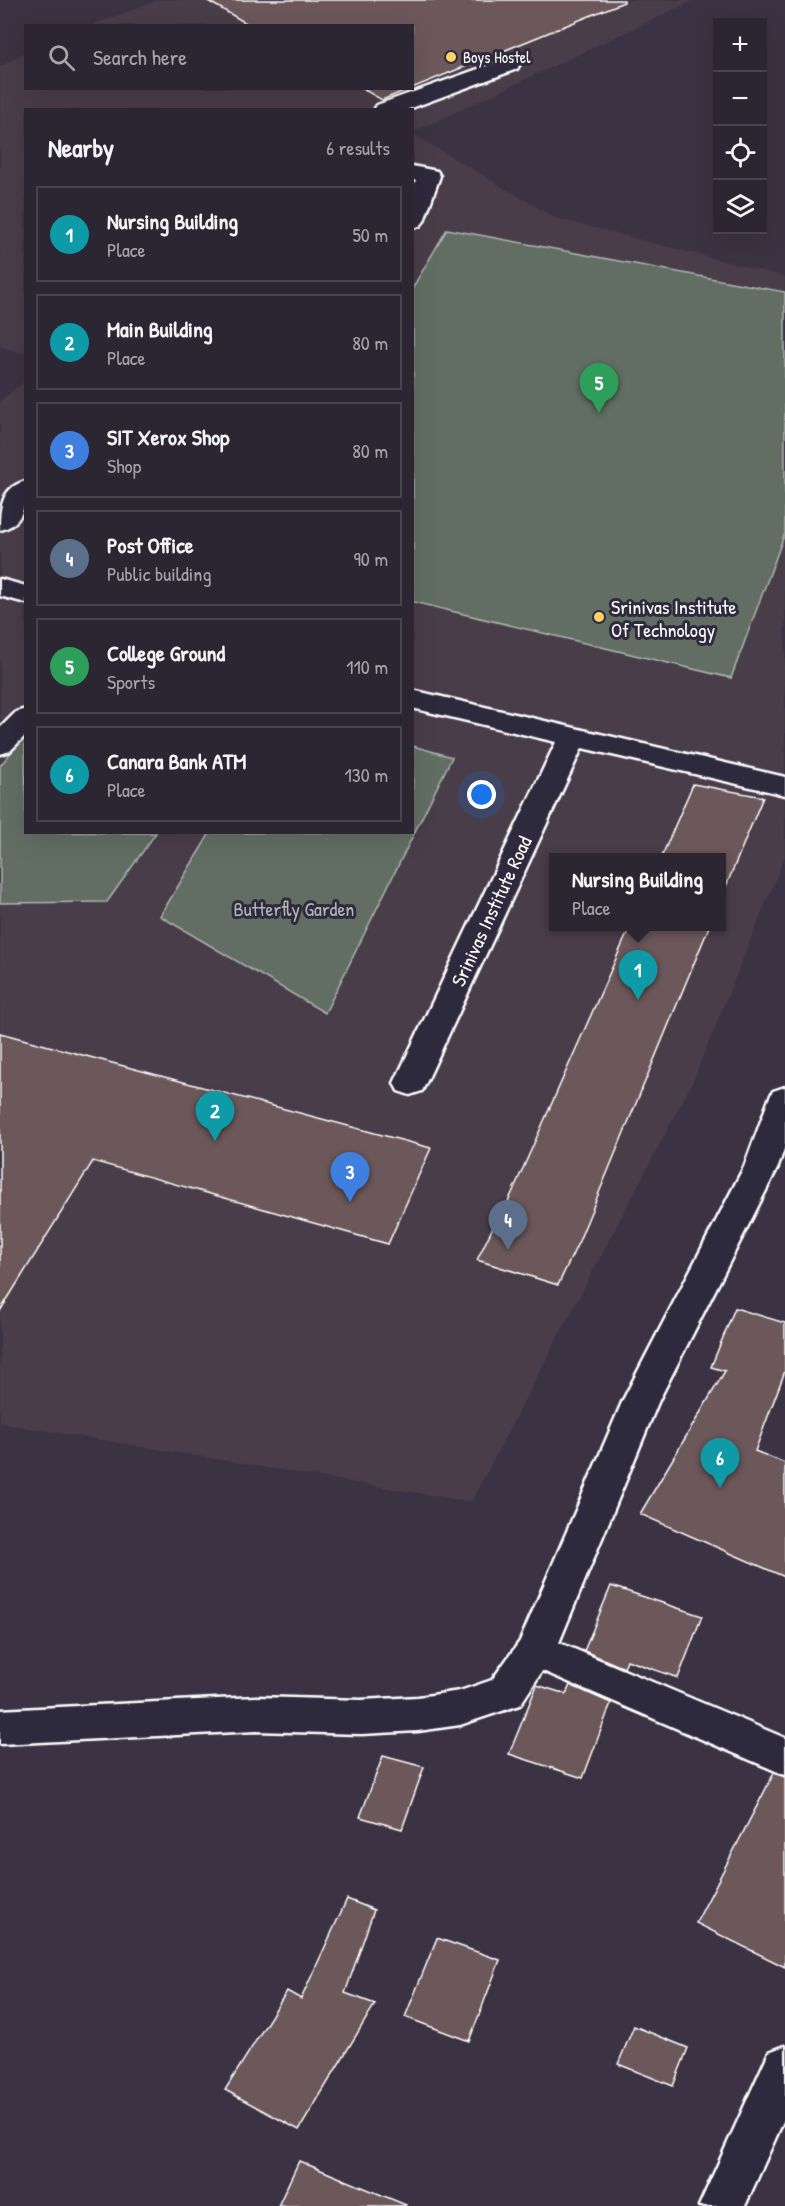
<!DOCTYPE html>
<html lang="en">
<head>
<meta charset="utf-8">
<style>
	:root { --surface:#2c2632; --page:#342e3a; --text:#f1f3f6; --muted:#a6a5ac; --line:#48434d; --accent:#8bbbb9 }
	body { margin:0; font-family:"Patrick Hand",sans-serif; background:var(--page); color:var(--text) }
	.controls { position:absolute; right:18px; top:18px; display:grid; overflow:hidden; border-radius:0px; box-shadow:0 6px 24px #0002 }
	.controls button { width:54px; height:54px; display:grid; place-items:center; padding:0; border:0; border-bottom:2px solid var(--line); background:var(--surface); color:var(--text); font:30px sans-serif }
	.you { position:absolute; left:482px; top:795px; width:21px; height:21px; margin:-15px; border:4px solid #fff; border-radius:50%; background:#1a73e8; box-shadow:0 0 0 9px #1a73e833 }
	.badge { display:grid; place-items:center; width:39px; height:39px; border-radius:50%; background:var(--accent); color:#fff; font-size:20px; font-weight:700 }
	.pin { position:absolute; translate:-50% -50px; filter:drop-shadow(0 2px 3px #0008) }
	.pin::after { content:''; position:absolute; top:32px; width:21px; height:18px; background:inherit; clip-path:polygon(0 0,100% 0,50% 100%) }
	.popup { position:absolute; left:549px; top:853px; width:177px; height:78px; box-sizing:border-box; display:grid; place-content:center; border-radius:0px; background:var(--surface); filter:drop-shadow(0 2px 4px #0005); font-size:20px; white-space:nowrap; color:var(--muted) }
	.popup b { font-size:22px; color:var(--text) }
	.popup::after { content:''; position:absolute; left:50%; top:100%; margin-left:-12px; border:12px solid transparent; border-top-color:var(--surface) }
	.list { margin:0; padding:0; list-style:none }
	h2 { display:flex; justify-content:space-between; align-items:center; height:78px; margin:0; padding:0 24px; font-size:26px }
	h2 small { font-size:20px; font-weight:400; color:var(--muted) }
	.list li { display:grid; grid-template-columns:39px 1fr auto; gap:18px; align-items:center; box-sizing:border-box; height:96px; margin:0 12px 12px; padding:0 12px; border:2px solid var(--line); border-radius:0px }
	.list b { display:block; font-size:22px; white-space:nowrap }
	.list p { margin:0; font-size:20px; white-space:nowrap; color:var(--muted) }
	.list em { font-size:20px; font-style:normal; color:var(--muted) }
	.icon { flex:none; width:33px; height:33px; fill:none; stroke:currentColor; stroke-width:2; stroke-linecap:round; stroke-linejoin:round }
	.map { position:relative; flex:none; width:785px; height:2206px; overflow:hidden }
	.search { position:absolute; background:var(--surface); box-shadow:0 6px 24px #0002; left:24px; top:24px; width:390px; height:66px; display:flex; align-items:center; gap:15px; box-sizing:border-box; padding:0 21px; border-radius:0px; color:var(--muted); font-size:22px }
	.panel { position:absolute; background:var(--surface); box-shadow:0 6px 24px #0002; left:24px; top:108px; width:390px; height:726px; border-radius:0px }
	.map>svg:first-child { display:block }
</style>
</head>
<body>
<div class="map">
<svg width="785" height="2206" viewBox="0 0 785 2206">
	<rect width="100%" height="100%" fill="#3b3343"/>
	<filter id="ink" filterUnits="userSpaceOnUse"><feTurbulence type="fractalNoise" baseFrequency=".0167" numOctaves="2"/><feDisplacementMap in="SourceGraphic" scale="12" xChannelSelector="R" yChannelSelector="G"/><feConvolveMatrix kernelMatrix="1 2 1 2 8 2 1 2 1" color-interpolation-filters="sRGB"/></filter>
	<g filter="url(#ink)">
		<g fill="#4a3e4a" fill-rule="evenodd">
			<path d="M158 0H690L692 1 413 132 412 110H26L25 354 0 346V67L25 52 26 88H412V26L92 25Z"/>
			<path d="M413 134 555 218 785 277V856L692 1083 471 1502 0 1423V401L25 381 26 832H412ZM554 858H722V926H554Z"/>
		</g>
		<g fill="#626e63" stroke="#b0b6b1" stroke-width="1.5">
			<path d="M447 229 785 292V533L731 678 413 602V287Z"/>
			<path d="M25 735 26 832 156 833 107 902 0 903V766Z"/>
			<path d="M413 746 452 757 325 1013 160 916 210 833 412 832Z"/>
		</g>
		<g fill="#6c585a" stroke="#fff" stroke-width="1.5">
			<path d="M206 0H624V2L412 88V26H251Z"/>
			<path d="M361 88H411L382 100Z"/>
			<path d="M693 784 763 797 722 896V858H661Z"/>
			<path d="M630 927H709L579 1241 558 1285 477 1260 497 1219 500 1220Z"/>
			<path d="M0 1033 431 1148 388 1244 93 1161 0 1311Z"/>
			<path d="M735 1308 785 1323V1371L755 1451 785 1463V1577L640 1514 725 1371 711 1367Z"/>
			<path d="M611 1586 702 1616 678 1678 627 1660 624 1668 584 1651Z"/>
			<path d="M537 1685 566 1694 570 1685 611 1703 583 1778 509 1754Z"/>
			<path d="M383 1756 424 1767 402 1829 360 1817Z"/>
			<path d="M774 1773 785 1777V1967L696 1923Z"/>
			<path d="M347 1899 374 1910 345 1993 375 2004 299 2130 225 2090 287 1991 301 1999Z"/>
			<path d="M437 1938 500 1960 469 2041 405 2017Z"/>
			<path d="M634 2026 688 2048 673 2086 618 2064Z"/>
			<path d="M299 2161 406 2205 405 2206H278Z"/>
		</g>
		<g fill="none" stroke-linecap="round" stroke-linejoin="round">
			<g stroke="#fff" stroke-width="5">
				<g id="minor">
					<path d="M509 58 517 59 520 64 517 69 406 110H374L377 105Z"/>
					<path d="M412 166 437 171 440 176 424 221 420 226 412 228V190L416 180H412Z"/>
					<path d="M26 481C26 502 25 524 0 530 0 509 1 487 26 481Z"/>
					<path d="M0 579 26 586V603L0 596Z"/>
					<path d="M412 690 785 777V795L582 748 426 1083 422 1091 410 1095 398 1091 394 1083 556 742 412 708Z"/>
					<path d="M26 709V735L10 751 0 754V728L16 712Z"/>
					<path d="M536 1633 785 1738V1775L522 1662 516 1650 522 1638Z"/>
					<path d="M785 2046V2117L745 2206H699L769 2052Z"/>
				</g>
			</g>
			<g stroke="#fff" stroke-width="5">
				<path id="major" d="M785 1087V1146L778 1167 659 1400 556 1650 520 1705 460 1725 418 1731 361 1734 256 1731 0 1744V1710L256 1697 361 1700 418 1697 460 1691 492 1680 520 1641 623 1400 744 1167 769 1099 773 1091Z"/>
			</g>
			<use href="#minor" fill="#2f2a3d" fill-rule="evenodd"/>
			<use href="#major" fill="#2f2a3d" fill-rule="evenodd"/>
		</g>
	</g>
	<g fill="#ffd166" stroke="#2f2a3d" stroke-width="2">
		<circle cx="451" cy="57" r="6"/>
		<circle cx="599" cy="617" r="6"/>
	</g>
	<g text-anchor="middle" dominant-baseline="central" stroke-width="6" stroke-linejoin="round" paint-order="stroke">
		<g font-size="16" fill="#fff" stroke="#2f2a3d" text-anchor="start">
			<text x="463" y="57">Boys Hostel</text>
		</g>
		<g font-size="20" fill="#fff" stroke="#2f2a3d" text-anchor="start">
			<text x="611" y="606">Srinivas Institute<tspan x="611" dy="23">Of Technology</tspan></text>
		</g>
		<g font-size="20" fill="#b0b6b1" stroke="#2f2a3d">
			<text x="294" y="908">Butterfly Garden</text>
		</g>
		<g font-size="20" fill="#fff" stroke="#2f2a3d">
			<text transform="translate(491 911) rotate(-65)">Srinivas Institute Road</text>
		</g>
	</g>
</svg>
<div class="controls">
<button>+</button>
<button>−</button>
<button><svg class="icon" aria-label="locate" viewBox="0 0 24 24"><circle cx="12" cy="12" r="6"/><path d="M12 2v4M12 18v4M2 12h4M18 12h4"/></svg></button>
<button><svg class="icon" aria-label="layers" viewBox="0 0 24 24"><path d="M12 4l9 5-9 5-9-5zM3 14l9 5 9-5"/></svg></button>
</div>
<div class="you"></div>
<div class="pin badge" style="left:638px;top:1000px;background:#0f9aa8">1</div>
<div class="popup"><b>Nursing Building</b>Place</div>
<div class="pin badge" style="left:215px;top:1141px;background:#0f9aa8">2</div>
<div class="pin badge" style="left:350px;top:1202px;background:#3f7fe0">3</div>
<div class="pin badge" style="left:508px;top:1250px;background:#5c6f8a">4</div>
<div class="pin badge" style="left:599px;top:413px;background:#2e9e5b">5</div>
<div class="pin badge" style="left:720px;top:1488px;background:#0f9aa8">6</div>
<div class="search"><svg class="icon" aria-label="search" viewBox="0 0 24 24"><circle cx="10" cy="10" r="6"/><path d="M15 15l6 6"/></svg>Search here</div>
<section class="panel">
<h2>Nearby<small>6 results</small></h2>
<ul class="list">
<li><span class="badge" style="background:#0f9aa8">1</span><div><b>Nursing Building</b><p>Place</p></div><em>50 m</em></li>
<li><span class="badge" style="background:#0f9aa8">2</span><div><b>Main Building</b><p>Place</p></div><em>80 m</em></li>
<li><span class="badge" style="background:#3f7fe0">3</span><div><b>SIT Xerox Shop</b><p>Shop</p></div><em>80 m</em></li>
<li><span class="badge" style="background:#5c6f8a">4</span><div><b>Post Office</b><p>Public building</p></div><em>90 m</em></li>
<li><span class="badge" style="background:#2e9e5b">5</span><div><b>College Ground</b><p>Sports</p></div><em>110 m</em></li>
<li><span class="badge" style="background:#0f9aa8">6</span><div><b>Canara Bank ATM</b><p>Place</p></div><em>130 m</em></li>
</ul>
</section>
</div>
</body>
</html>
